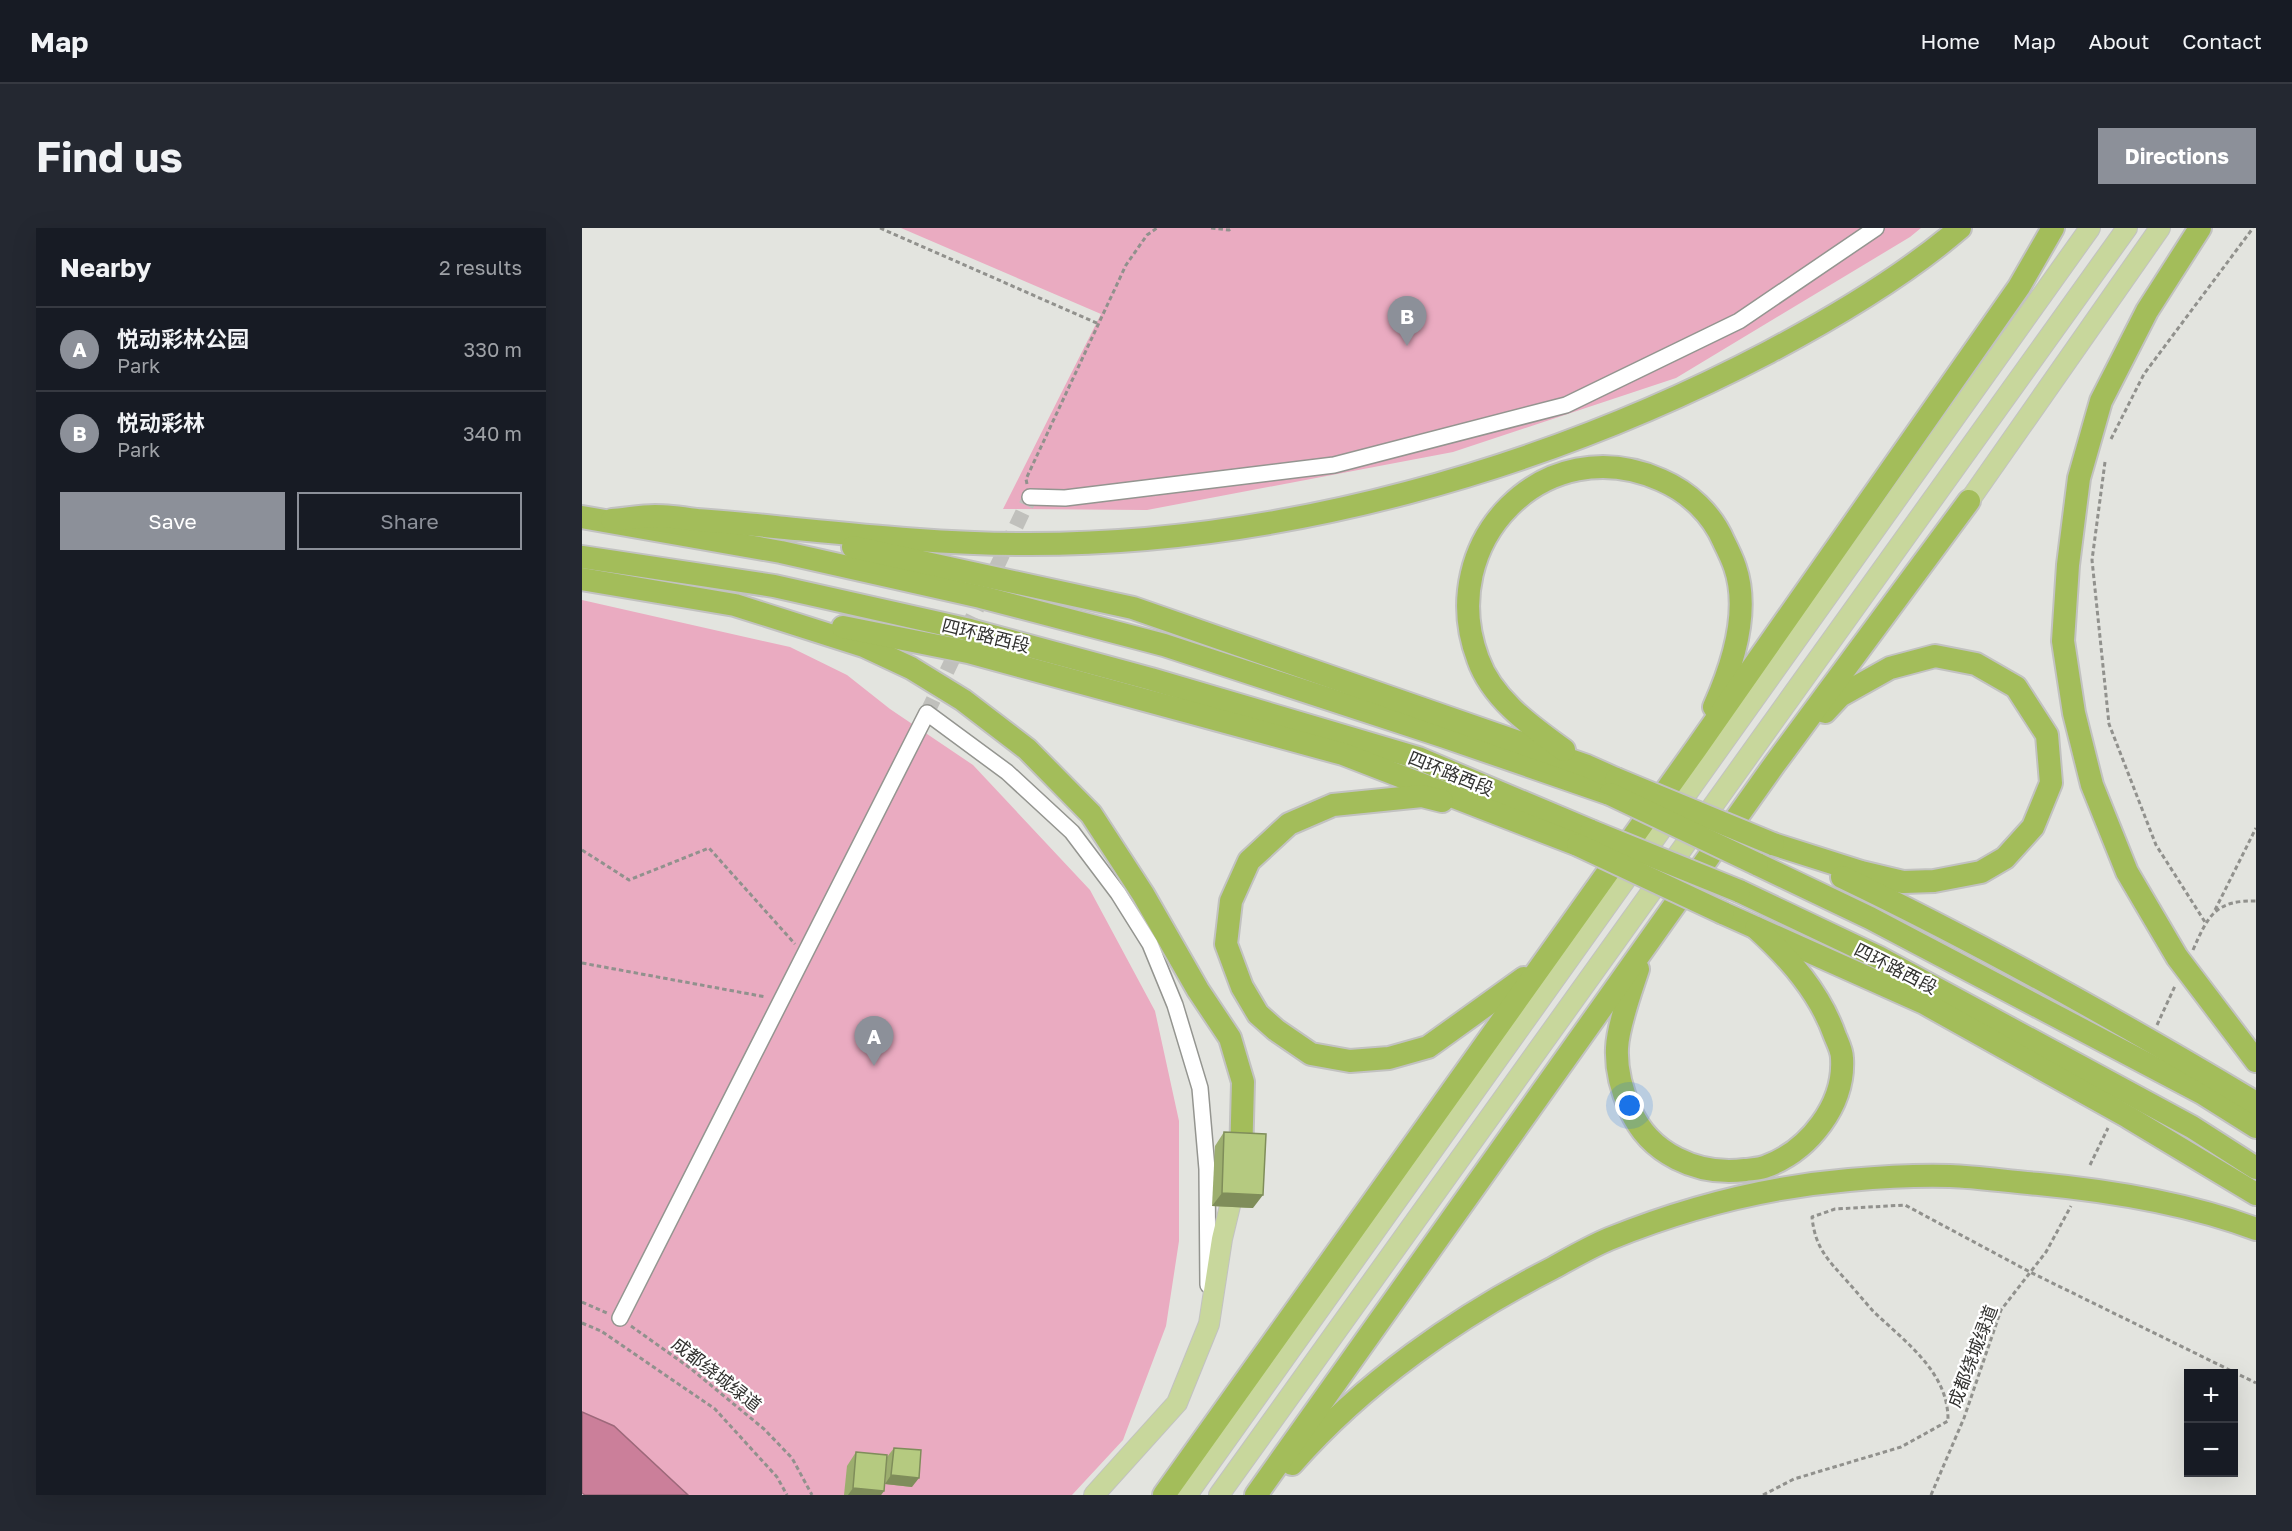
<!DOCTYPE html>
<html lang="en">
<head>
<meta charset="utf-8">
<style>
	:root { --surface:#171b24; --page:#242831; --text:#f1f3f6; --muted:#9ea1a6; --line:#363941; --accent:#8c9099 }
	body { margin:0; font-family:"Golos Text","Noto Sans SC",sans-serif; background:var(--page); color:var(--text) }
	.controls { position:absolute; right:18px; bottom:18px; display:grid; overflow:hidden; border-radius:0px; box-shadow:0 6px 24px #0002 }
	.controls button { width:54px; height:54px; display:grid; place-items:center; padding:0; border:0; border-bottom:2px solid var(--line); background:var(--surface); color:var(--text); font:30px sans-serif }
	.you { position:absolute; left:1048px; top:878px; width:21px; height:21px; margin:-15px; border:4px solid #fff; border-radius:50%; background:#1a73e8; box-shadow:0 0 0 9px #1a73e833 }
	.badge { display:grid; place-items:center; width:39px; height:39px; border-radius:50%; background:var(--accent); color:#fff; font-size:20px; font-weight:700 }
	.pin { position:absolute; translate:-50% -50px; filter:drop-shadow(0 2px 3px #0008) }
	.pin::after { content:''; position:absolute; top:32px; width:21px; height:18px; background:inherit; clip-path:polygon(0 0,100% 0,50% 100%) }
	.list { margin:0; padding:0; list-style:none }
	h2 { display:flex; justify-content:space-between; align-items:center; height:78px; margin:0; padding:0 24px; font-size:26px }
	h2 small { font-size:20px; font-weight:400; color:var(--muted) }
	.list li { display:grid; grid-template-columns:39px 1fr auto; gap:18px; align-items:center; box-sizing:border-box; height:84px; padding:0 24px; border-top:2px solid var(--line) }
	.list b { display:block; font-size:22px; white-space:nowrap }
	.list p { margin:0; font-size:20px; white-space:nowrap; color:var(--muted) }
	.list em { font-size:20px; font-style:normal; color:var(--muted) }
	.actions { display:flex; gap:12px; padding:18px 24px }
	.actions a { flex:1; padding:14px 0; border:2px solid var(--accent); border-radius:0px; text-align:center; font-size:21px; color:var(--accent) }
	.actions .main { background:var(--accent); color:#fff }
	.map { position:relative; flex:none; width:1674px; height:1267px; overflow:hidden; border-radius:0px }
	header { display:flex; align-items:center; gap:36px; box-sizing:border-box; height:84px; padding:0 30px; background:var(--surface); border-bottom:2px solid var(--line) }
	header strong { font-size:28px }
	nav { display:flex; gap:33px; margin-inline-start:auto; font-size:21px }
	.intro { display:flex; align-items:center; justify-content:space-between; box-sizing:border-box; height:144px; padding:0 36px }
	h1 { margin:0; font-size:42px }
	.button { padding:15px 27px; border-radius:0px; background:var(--accent); color:#fff; font-size:21px; font-weight:700 }
	main { display:flex; gap:36px; padding:0 36px }
	aside { flex:1; background:var(--surface); border-radius:0px; box-shadow:0 6px 24px #0002 }
	.map>svg:first-child { display:block }
</style>
</head>
<body>
<header>
<strong>Map</strong>
<nav><a>Home</a><a>Map</a><a>About</a><a>Contact</a></nav>
</header>
<div class="intro"><h1>Find us</h1><a class="button">Directions</a></div>
<main>
<aside>
<h2>Nearby<small>2 results</small></h2>
<ul class="list">
<li><span class="badge">A</span><div><b>悦动彩林公园</b><p>Park</p></div><em>330 m</em></li>
<li><span class="badge">B</span><div><b>悦动彩林</b><p>Park</p></div><em>340 m</em></li>
</ul>
<div class="actions"><a class="main">Save</a><a>Share</a></div>
</aside>
<div class="map">
<svg width="1674" height="1267" viewBox="0 0 1674 1267">
	<rect width="100%" height="100%" fill="#e3e4df"/>
	<g fill="#eaabc1">
		<path d="M319 0H1339L1328 9 1094 150 871 224 565 282 421 281 519 86Z"/>
		<path d="M0 372 208 419 265 447 308 481 391 537 508 662 573 783 597 893V1013L584 1098 541 1212 490 1267H106L32 1198 0 1184Z"/>
	</g>
	<path fill="#cb7f9a" stroke="#9d687a" stroke-width="1.5" d="M0 1184 32 1198 106 1267H3L0 1265Z"/>
	<g fill="none" stroke-linecap="round" stroke-linejoin="round">
		<path stroke="#c0c0bc" stroke-width="15" stroke-dasharray="15 8" stroke-linecap="butt" d="M345 485 448 269"/>
		<g stroke="#949590" stroke-width="18">
			<g id="minor">
				<path d="M448 269 483 270 752 237 984 177 1157 93 1294 0"/>
				<path d="M38 1090 345 485 425 544 490 604 536 665 568 716 593 777 618 860 625 941 626 1057"/>
			</g>
		</g>
		<g stroke="#c2c2c1" stroke-width="22">
			<g id="major">
				<path d="M1387 273 1578 0"/>
				<path d="M512 1267 595 1175 627 1096 640 1011 654 953"/>
				<path d="M605 1267 1508 0"/>
				<path d="M637 1267 1545 0"/>
			</g>
		</g>
		<g stroke="#c2c2c1" stroke-width="26">
			<g id="highway">
				<path d="M1618 0 1565 83 1519 173 1497 250 1486 337 1481 413 1492 485 1510 557 1545 644 1595 729 1674 833"/>
				<path d="M0 289 199 324 399 369 582 417 863 509 1028 566"/>
				<path d="M30 292C44 291 59 288 73 288 87 288 101 290 115 292 141 294 167 296 193 299 276 307 359 316 442 316 697 317 962 242 1187 124 1253 89 1321 49 1378 0"/>
				<path d="M271 319 551 380 1005 538 1034 551"/>
				<path d="M0 329 192 358 388 402 569 451 836 530 1009 603"/>
				<path d="M0 351 153 377 282 418 329 440 381 472 445 521 509 586 561 666 616 762 648 810 661 854 659 932"/>
				<path d="M261 399 386 424 761 526 996 617"/>
				<path d="M982 522C949 498 910 471 896 431 852 314 963 200 1079 252 1107 264 1130 286 1142 314 1146 322 1150 330 1153 339 1168 383 1150 439 1132 479"/>
				<path d="M860 573 840 568 751 577 707 596 667 633 649 673 644 716 660 759 676 786 694 802 729 826 768 833 807 830 846 819 942 750"/>
				<path d="M1191 616 1279 644 1321 654 1352 653 1399 644 1423 630 1451 599 1469 555 1465 507 1434 459 1394 436 1353 428 1308 440 1258 468 1243 484"/>
				<path d="M1175 636 1288 690 1620 865 1674 899"/>
				<path d="M1260 649C1402 717 1539 794 1674 875"/>
				<path d="M1157 663 1296 729 1610 899 1674 940"/>
				<path d="M1141 685 1342 775 1546 889 1674 966"/>
				<path d="M1056 741C1049 763 1036 797 1035 820 1034 842 1039 861 1048 881 1067 926 1116 948 1163 942 1170 941 1179 941 1185 938 1227 922 1263 877 1260 830 1260 823 1256 815 1253 808 1238 765 1208 731 1174 700"/>
				<path d="M710 1236C781 1155 875 1089 971 1040 989 1030 1008 1019 1027 1011 1103 980 1185 959 1267 952 1300 949 1335 947 1368 948 1398 949 1428 954 1457 956 1530 963 1605 975 1674 1001"/>
				<path d="M582 1267 1113 522 1437 59 1471 0"/>
				<path d="M674 1267 1192 537 1387 273"/>
			</g>
		</g>
		<g stroke="#91918d" stroke-width="3" stroke-dasharray="4.5 3" stroke-linecap="butt">
			<path d="M298 0 517 96"/>
			<path d="M629 0 647 2 650 0"/>
			<path d="M1529 211 1562 146 1671 0"/>
			<path d="M1523 234 1510 332 1527 496 1574 617 1623 694"/>
			<path d="M445 256 444 251 544 37 565 7 575 0"/>
			<path d="M0 622 47 652 127 620 213 716"/>
			<path d="M1633 682 1674 600"/>
			<path d="M1611 722C1626 688 1633 672 1674 673"/>
			<path d="M0 735 184 769"/>
			<path d="M1575 797 1593 758"/>
			<path d="M1508 937 1526 900"/>
			<path d="M0 1074 25 1085"/>
			<path d="M0 1095 19 1103 133 1181 195 1249 205 1267"/>
			<path d="M49 1098 108 1140 182 1201 210 1230 230 1267"/>
			<path d="M1181 1267 1212 1251 1319 1219 1366 1193C1367 1144 1323 1114 1291 1083 1282 1073 1273 1062 1264 1052 1245 1031 1233 1019 1230 989L1253 981 1323 977 1448 1044 1674 1155"/>
			<path d="M1349 1267 1382 1190 1419 1082 1464 1024 1489 978"/>
		</g>
		<use href="#minor" stroke="#fff" stroke-width="15"/>
		<use href="#major" stroke="#c8d79c" stroke-width="20"/>
		<use href="#highway" stroke="#a3bd5a" stroke-width="22"/>
		<g stroke="#c2c2c1" stroke-width="26" stroke-linecap="butt">
			<g id="highway-bridge">
				<path d="M1034 551 1191 616"/>
				<path d="M1028 566 1175 636"/>
				<path d="M1009 603 1157 663"/>
				<path d="M996 617 1141 685"/>
			</g>
		</g>
		<use href="#highway-bridge" stroke="#a3bd5a" stroke-width="22"/>
	</g>
	<g fill="#9cae6e">
		<path d="M642 904 671 980 630 978 633 918Z"/>
		<path d="M312 1220 330 1259 303 1256 305 1229Z"/>
		<path d="M274 1224 302 1263 299 1267H262L265 1238Z"/>
	</g>
	<g fill="#7f8d5a">
		<path d="M640 965 681 967 671 980 630 978Z"/>
		<path d="M309 1247 337 1250 330 1259 303 1256Z"/>
		<path d="M271 1260 302 1263 299 1267H266Z"/>
	</g>
	<g fill="#b5ca80" stroke="#7f8d5a" stroke-width="1.5">
		<path d="M642 904 684 906 681 967 640 965Z"/>
		<path d="M312 1220 339 1222 337 1250 309 1247Z"/>
		<path d="M274 1224 305 1227 302 1263 271 1260Z"/>
	</g>
	<g text-anchor="middle" dominant-baseline="central" stroke-width="4.5" stroke-linejoin="round" paint-order="stroke">
		<g font-size="18" fill="#323230" stroke="#fff">
			<text transform="translate(404 407) rotate(14)">四环路西段</text>
			<text transform="translate(869 545) rotate(22)">四环路西段</text>
			<text transform="translate(1314 740) rotate(27)">四环路西段</text>
			<text transform="translate(1390 1128) rotate(-69)">成都绕城绿道</text>
			<text transform="translate(135 1146) rotate(38)">成都绕城绿道</text>
		</g>
	</g>
</svg>
<div class="controls">
<button>+</button>
<button>−</button>
</div>
<div class="you"></div>
<div class="pin badge" style="left:292px;top:838px">A</div>
<div class="pin badge" style="left:825px;top:118px">B</div>
</div>
</main>
</body>
</html>
